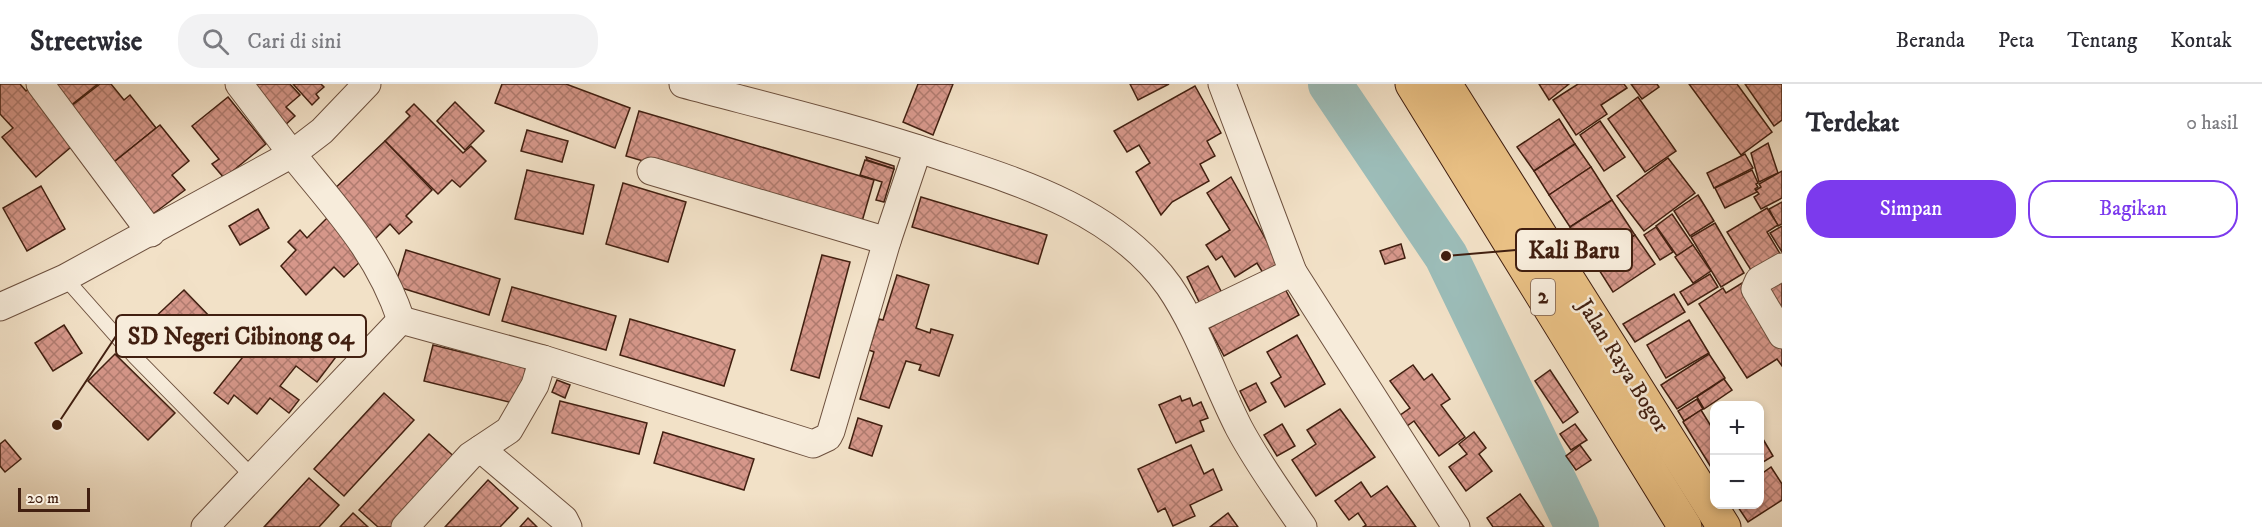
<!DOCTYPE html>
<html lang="id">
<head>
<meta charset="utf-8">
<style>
	:root { --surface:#fff; --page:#f2f2f3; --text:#2b2b33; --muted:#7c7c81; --line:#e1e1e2; --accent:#7c3aed }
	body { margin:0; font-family:"IM FELL DW Pica",serif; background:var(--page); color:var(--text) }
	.controls { position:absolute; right:18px; bottom:18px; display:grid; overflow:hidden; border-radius:12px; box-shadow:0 3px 9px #0003 }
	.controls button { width:54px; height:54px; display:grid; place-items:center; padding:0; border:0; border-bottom:2px solid var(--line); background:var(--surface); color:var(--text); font:30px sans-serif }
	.scale { position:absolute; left:18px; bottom:15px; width:72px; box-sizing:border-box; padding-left:6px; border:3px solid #411f10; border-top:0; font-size:16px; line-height:21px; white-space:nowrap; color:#411f10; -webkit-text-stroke:4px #f7ecdb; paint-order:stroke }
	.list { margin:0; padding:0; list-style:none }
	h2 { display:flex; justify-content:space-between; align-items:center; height:78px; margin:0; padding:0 24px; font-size:26px }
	h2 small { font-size:20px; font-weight:400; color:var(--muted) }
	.actions { display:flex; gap:12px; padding:18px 24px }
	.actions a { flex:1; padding:14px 0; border:2px solid var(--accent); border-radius:24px; text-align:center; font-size:21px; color:var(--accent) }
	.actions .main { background:var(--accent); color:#fff }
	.icon { flex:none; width:33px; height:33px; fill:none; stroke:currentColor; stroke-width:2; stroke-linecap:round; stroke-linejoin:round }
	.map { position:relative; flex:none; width:1782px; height:443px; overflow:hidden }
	header { display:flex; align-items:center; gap:36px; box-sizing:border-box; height:84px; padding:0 30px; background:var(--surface); border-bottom:2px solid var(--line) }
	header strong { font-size:28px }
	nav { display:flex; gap:33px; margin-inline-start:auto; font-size:21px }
	.search { width:420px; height:54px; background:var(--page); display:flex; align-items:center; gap:15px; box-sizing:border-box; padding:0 21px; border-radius:24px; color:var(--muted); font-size:22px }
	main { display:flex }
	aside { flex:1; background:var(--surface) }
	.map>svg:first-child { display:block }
</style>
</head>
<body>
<header>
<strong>Streetwise</strong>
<div class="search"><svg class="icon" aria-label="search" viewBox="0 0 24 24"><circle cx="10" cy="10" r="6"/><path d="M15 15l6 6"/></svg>Cari di sini</div>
<nav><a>Beranda</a><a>Peta</a><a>Tentang</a><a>Kontak</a></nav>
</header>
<main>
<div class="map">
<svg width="1782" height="443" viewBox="0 0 1782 443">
	<defs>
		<pattern id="building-cross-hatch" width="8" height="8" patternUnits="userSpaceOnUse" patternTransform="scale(1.5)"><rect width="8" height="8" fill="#d6978a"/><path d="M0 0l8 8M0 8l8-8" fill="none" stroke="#af7b6f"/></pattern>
	</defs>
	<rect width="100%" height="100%" fill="#f2e1c7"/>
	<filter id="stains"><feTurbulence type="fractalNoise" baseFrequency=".00333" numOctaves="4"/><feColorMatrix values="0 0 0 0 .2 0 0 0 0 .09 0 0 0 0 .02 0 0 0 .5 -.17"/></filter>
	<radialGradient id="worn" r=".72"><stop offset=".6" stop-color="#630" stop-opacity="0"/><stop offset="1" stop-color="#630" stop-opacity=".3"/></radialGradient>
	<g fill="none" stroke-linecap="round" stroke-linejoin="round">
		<path stroke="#9cbdb9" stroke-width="44" d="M1330 0 1446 172 1577 443"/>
	</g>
	<g fill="url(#building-cross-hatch)" stroke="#411f10" stroke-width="1.5">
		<path d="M0 0H20L26 7 30 4 77 58 36 93 2 53 13 44 0 30Z"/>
		<path d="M53 0H98L70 22Z"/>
		<path d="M100 0H111L124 16 130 11 156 44 114 78 70 23Z"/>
		<path d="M245 0H290L300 11 286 23 295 32 283 43Z"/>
		<path d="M293 0H321L324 3 316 10 319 14 312 21Z"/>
		<path d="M502 0H566L630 24 615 64 495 19Z"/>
		<path d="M918 0H953L933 51 903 38Z"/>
		<path d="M1130 0H1169L1138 16Z"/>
		<path d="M1539 0H1569L1549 16Z"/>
		<path d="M1578 0H1624L1627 4 1601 21 1607 30 1576 51 1553 16Z"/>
		<path d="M1631 0H1657L1659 3 1642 15Z"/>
		<path d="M1689 0H1737L1772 48 1741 71Z"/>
		<path d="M1745 0H1782V36L1774 42Z"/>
		<path d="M1195 2 1221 49 1207 57 1215 72 1200 80 1209 97 1172 118 1161 131 1136 88 1150 79 1139 61 1127 68 1114 47Z"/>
		<path d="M228 13 266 60 224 94 212 80 219 75 192 42Z"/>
		<path d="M1638 13 1676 67 1645 88 1608 35Z"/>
		<path d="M455 18 484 47 465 66 437 37Z"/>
		<path d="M414 20 463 69 471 62 486 77 460 103 452 96 438 110 385 57 410 32 406 28Z"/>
		<path d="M639 27 874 96 861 141 626 72Z"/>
		<path d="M1559 35 1575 60 1534 87 1517 63Z"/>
		<path d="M1600 37 1625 73 1604 87 1580 51Z"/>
		<path d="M160 41 189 77 172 91 185 106 153 130 114 78Z"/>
		<path d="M527 46 568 57 562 78 521 67Z"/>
		<path d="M385 57 432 106 406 132 412 138 399 150 390 140 375 155 330 109Z"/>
		<path d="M1768 59 1778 89 1759 98 1751 69Z"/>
		<path d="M1575 60 1591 83 1549 111 1534 87Z"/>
		<path d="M1745 70 1753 84 1714 104 1707 89Z"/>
		<path d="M866 73 894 82V85L867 76Z"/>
		<path d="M1668 74 1695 109 1644 147 1617 112Z"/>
		<path d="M865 76 894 85 884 118 876 116 882 98 860 91Z"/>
		<path d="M1591 83 1612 116 1570 143 1549 111Z"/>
		<path d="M527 86 594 101 583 150 515 135Z"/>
		<path d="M1752 86 1758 99 1756 100 1758 103 1755 105 1757 108 1725 124 1715 104Z"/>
		<path d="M1782 87V114L1761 125 1754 113 1759 110 1756 106 1761 103 1759 100Z"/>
		<path d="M1231 93 1279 179 1263 189 1257 179 1235 193 1222 172 1216 176 1206 161 1230 146 1207 109Z"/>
		<path d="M623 99 686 118 668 178 606 160Z"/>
		<path d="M41 102 65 145 27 167 3 124Z"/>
		<path d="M1698 111 1714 137 1690 152 1674 127Z"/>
		<path d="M921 113 1047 151 1038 180 912 143Z"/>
		<path d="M1612 116 1635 151 1594 178 1570 143Z"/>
		<path d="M1782 118V140L1778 142 1769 125Z"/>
		<path d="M1767 124 1778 141 1767 148 1782 173 1756 194 1727 148Z"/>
		<path d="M258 125 269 144 240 161 229 142Z"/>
		<path d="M1672 130 1693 161 1677 172 1656 142Z"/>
		<path d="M329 132 364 174 344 193 334 183 306 211 281 182 296 166 288 158 300 146 307 154Z"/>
		<path d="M1715 139 1744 189 1721 203 1691 153Z"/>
		<path d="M1782 142V168L1770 149Z"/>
		<path d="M1656 143 1673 168 1660 176 1644 151Z"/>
		<path d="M1635 151 1655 180 1613 208 1594 178Z"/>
		<path d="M1401 160 1405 174 1385 180 1380 167Z"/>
		<path d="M1693 161 1711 187 1693 199 1675 173Z"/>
		<path d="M406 166 500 195 489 231 395 202Z"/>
		<path d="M822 171 850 178 819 294 791 286Z"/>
		<path d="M1208 182 1224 213 1202 224 1187 193Z"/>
		<path d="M1710 190 1718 203 1688 221 1680 208Z"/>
		<path d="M897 191 929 201 916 244 930 249 931 245 953 251 939 292 919 286 921 281 906 277 889 324 860 315 874 268 869 266 879 235 883 236Z"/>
		<path d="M1782 192V224L1763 203Z"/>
		<path d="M1742 199 1782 261V282L1777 275 1747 294 1699 220 1723 204 1726 209Z"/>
		<path d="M512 203 616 232 606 266 502 237Z"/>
		<path d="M1284 203 1299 231 1224 272 1209 244Z"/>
		<path d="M184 206 214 237 181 268 151 237Z"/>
		<path d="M1674 210 1685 228 1635 258 1623 240Z"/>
		<path d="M275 233 295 249 302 240 339 269 317 298 296 282 280 302 299 316 289 329 270 314 257 330 234 311 228 320 214 309Z"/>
		<path d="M630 235 735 266 724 302 620 271Z"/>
		<path d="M1689 236 1709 269 1666 294 1647 261Z"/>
		<path d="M64 241 82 269 53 287 35 259Z"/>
		<path d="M1297 251 1325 300 1285 323 1271 299 1281 293 1267 268Z"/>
		<path d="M433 261 526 284 517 320 424 297Z"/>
		<path d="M115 270 175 329 148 356 88 297Z"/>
		<path d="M1709 270 1725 294 1677 325 1661 301Z"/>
		<path d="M1413 281 1424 296 1432 290 1450 315 1441 321 1465 353 1439 372 1414 337 1407 342 1399 332 1410 324 1390 297Z"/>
		<path d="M1550 286 1578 328 1563 339 1535 297Z"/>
		<path d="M1724 295 1732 306 1704 325 1697 313Z"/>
		<path d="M557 296 570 301 565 314 552 308Z"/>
		<path d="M1256 299 1266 318 1250 327 1240 307Z"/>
		<path d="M384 309 414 336 344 412 314 385Z"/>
		<path d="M1180 312 1182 317 1190 314 1193 322 1201 318 1208 334 1200 337 1204 347 1176 359 1159 321Z"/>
		<path d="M1697 315 1703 325 1684 337 1678 327Z"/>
		<path d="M560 317 647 339 639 370 552 349Z"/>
		<path d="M1340 325 1375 373 1316 412 1292 376 1316 360 1307 346Z"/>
		<path d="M1701 326 1714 347V388L1683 338Z"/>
		<path d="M858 334 882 342 872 372 849 364Z"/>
		<path d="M1282 340 1295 362 1277 372 1264 351Z"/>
		<path d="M1575 340 1587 356 1571 366 1560 350Z"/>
		<path d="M663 348 754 375 744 406 654 379Z"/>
		<path d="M1474 348 1486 364 1479 370 1492 387 1466 407 1449 383 1467 370 1459 360Z"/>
		<path d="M429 350 459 377 398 443H378L359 426Z"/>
		<path d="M1760 350 1773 372 1760 380Z"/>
		<path d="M5 356 21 375 5 388 0 382V360Z"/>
		<path d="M1191 361 1204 390 1213 385 1222 406 1190 421 1195 432 1173 442 1165 424 1158 428 1138 385Z"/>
		<path d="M1580 361 1591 376 1576 386 1566 372Z"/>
		<path d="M1771 383 1782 400V416L1748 438 1736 420H1760V391Z"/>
		<path d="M309 394 339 421 319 443H264Z"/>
		<path d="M488 396 518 424 500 443H445Z"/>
		<path d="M1361 398 1371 413 1387 402 1416 443H1363L1366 441 1358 429 1349 436 1335 417Z"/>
		<path d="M1520 410 1544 443H1493L1487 434Z"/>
		<path d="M353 429 368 443H340Z"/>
		<path d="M1228 429 1238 443H1210Z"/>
		<path d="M528 434 537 443H520Z"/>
	</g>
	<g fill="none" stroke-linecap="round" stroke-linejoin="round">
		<g stroke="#6d503e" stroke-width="16">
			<path id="lane" d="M65 194 135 273 254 394"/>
		</g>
		<g stroke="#6d503e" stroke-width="29">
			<g id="street">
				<path d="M40 0 151 149"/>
				<path d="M239 0 292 70 322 47 367 0"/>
				<path d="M683 0C769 23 856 44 940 72 1023 99 1116 128 1169 202 1199 246 1215 297 1239 344 1257 378 1281 411 1303 443"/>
				<path d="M1222 0 1293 188 1456 443"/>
				<path d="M651 87 887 157"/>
				<path d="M1782 183 1759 196 1755 205 1782 251"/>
				<path d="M0 223 65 194 292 70C336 125 378 167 401 236"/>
				<path d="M1191 237 1293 188"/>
				<path d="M481 365 564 435 568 443"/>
				<path d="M205 443 401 236 543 275 813 360 828 353 831 347 887 157 918 65"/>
				<path d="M405 443 470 372 509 346 535 301 543 275"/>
			</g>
		</g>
		<g stroke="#411f10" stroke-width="35">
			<g id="highway">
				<path d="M1412 0 1685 443"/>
				<path d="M1445 0 1724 443"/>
			</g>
		</g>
		<use href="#lane" stroke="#f7ecdb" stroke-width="14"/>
		<use href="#street" stroke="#f7ecdb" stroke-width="27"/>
		<use href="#highway" stroke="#e9c084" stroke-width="33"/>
	</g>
	<g text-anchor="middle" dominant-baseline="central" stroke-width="5" stroke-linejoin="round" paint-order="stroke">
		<rect fill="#f7ecdb" stroke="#785c4d" stroke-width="1.5" x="1531" y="195" width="24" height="36" rx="4.5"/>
		<g font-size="21" font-weight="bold" fill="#411f10">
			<text x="1543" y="213">2</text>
		</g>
		<g font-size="22" fill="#411f10" stroke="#f7ecdb">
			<text transform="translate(1623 282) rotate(58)">Jalan Raya Bogor</text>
		</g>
	</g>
	<path fill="none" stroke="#411f10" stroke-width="2" d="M1446 172L1516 166M57 341L116 252"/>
	<g fill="#411f10" stroke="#f7ecdb" stroke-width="2">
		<circle cx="1446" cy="172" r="6"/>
		<circle cx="57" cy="341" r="6"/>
	</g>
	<g fill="#f7ecdb" stroke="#411f10" stroke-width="2">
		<rect x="1516" y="145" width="116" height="42" rx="6"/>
		<rect x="116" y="231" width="250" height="42" rx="6"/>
	</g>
	<g font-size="24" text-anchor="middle" font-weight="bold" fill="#411f10">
		<text x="1574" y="174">Kali Baru</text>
		<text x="241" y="260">SD Negeri Cibinong 04</text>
	</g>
	<rect width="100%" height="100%" filter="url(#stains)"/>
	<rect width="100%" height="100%" fill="url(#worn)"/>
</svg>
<div class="controls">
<button>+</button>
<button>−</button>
</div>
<div class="scale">20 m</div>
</div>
<aside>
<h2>Terdekat<small>0 hasil</small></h2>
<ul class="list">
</ul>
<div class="actions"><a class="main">Simpan</a><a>Bagikan</a></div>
</aside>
</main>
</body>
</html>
